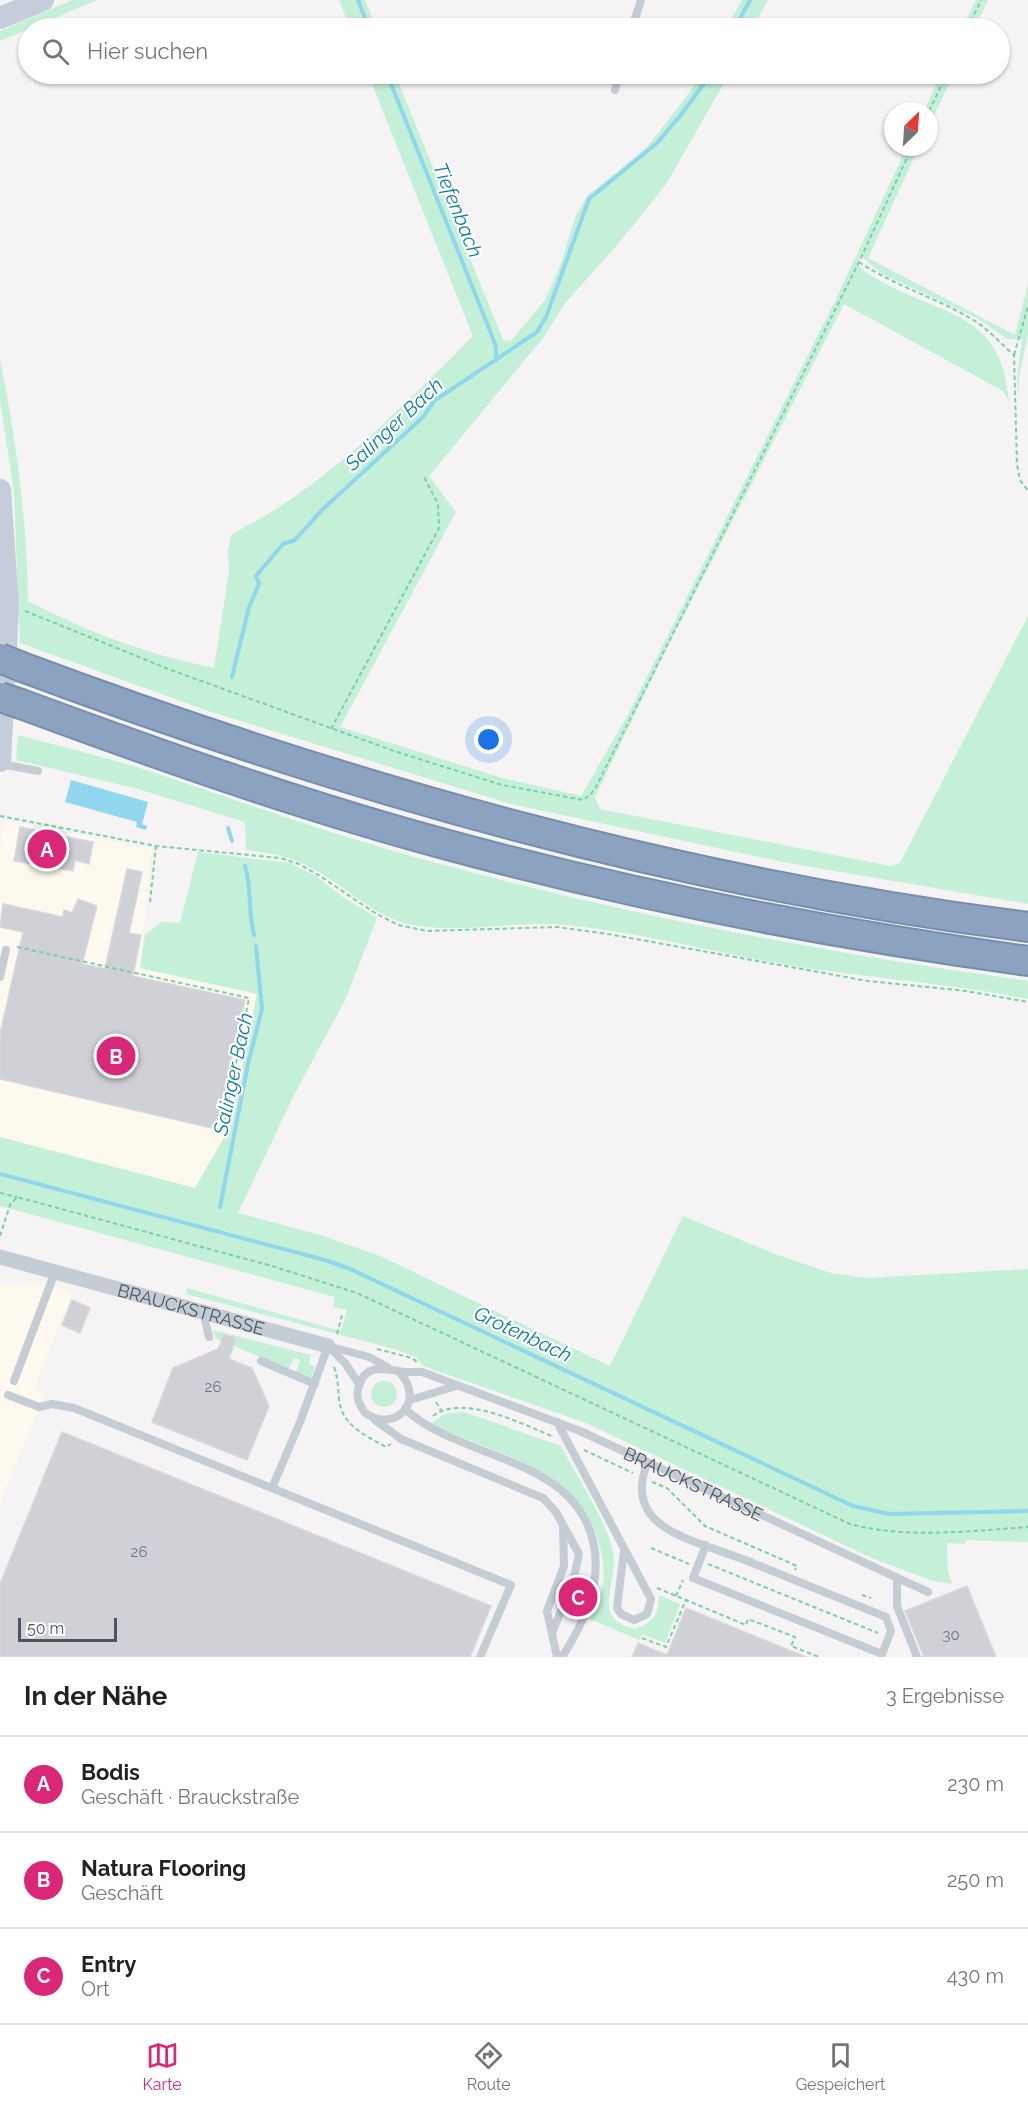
<!DOCTYPE html>
<html lang="de">
<head>
<meta charset="utf-8">
<style>
	:root { --surface:#fff; --page:#f2f2f2; --text:#222; --muted:#767676; --line:#e0e0e0; --accent:#db2777 }
	body { margin:0; font-family:Raleway,sans-serif; background:var(--page); color:var(--text) }
	.compass { position:absolute; left:884px; top:102px; width:54px; height:54px; border-radius:50%; background:var(--surface); box-shadow:0 2px 4px #0004; rotate:25deg }
	.scale { position:absolute; left:18px; bottom:15px; width:99px; box-sizing:border-box; padding-left:6px; border:3px solid #4a5560; border-top:0; font-size:16px; line-height:21px; white-space:nowrap; color:#4a5560; -webkit-text-stroke:4px #fff; paint-order:stroke }
	.you { position:absolute; left:489px; top:740px; width:21px; height:21px; margin:-15px; border:4px solid #fff; border-radius:50%; background:#1a73e8; box-shadow:0 0 0 9px #1a73e833 }
	.badge { display:grid; place-items:center; width:39px; height:39px; border-radius:50%; background:var(--accent); color:#fff; font-size:20px; font-weight:700 }
	.pin { position:absolute; translate:-50% -50%; border:3px solid #fff; box-shadow:0 2px 6px #0006 }
	.list { margin:0; padding:0; list-style:none }
	h2 { display:flex; justify-content:space-between; align-items:center; height:78px; margin:0; padding:0 24px; font-size:26px }
	h2 small { font-size:20px; font-weight:400; color:var(--muted) }
	.list li { display:grid; grid-template-columns:39px 1fr auto; gap:18px; align-items:center; box-sizing:border-box; height:96px; padding:0 24px; border-top:2px solid var(--line) }
	.list b { display:block; font-size:22px; white-space:nowrap }
	.list p { margin:0; font-size:20px; white-space:nowrap; color:var(--muted) }
	.list em { font-size:20px; font-style:normal; color:var(--muted) }
	.icon { flex:none; width:33px; height:33px; fill:none; stroke:currentColor; stroke-width:2; stroke-linecap:round; stroke-linejoin:round }
	.map { position:relative; flex:none; width:1028px; height:1657px; overflow:hidden }
	.search { position:absolute; background:var(--surface); box-shadow:0 2px 4px #0004; left:18px; right:18px; top:18px; height:66px; display:flex; align-items:center; gap:15px; box-sizing:border-box; padding:0 21px; border-radius:33px; color:var(--muted); font-size:22px }
	.sheet { height:366px; background:var(--surface) }
	nav { display:flex; justify-content:space-around; align-items:center; box-sizing:border-box; height:84px; border-top:2px solid var(--line); background:var(--surface); font-size:16px; color:var(--muted) }
	nav a { display:grid; justify-items:center; gap:3px }
	nav .on { color:var(--accent) }
	.map>svg:first-child { display:block }
</style>
</head>
<body>
<div class="map">
<svg width="1028" height="1657" viewBox="0 0 1028 1657">
	<rect width="100%" height="100%" fill="#f5f3f3"/>
	<g fill="#fdf9ee">
		<path d="M5 821 152 849 140 968 257 994 214 1203 0 1147V845Z"/>
		<path d="M0 1282 59 1287 73 1291 35 1388 44 1397 0 1504Z"/>
	</g>
	<g fill="#c3f0d6">
		<path d="M72 0H97L0 41V31Z"/>
		<path d="M339 0H365L376 28H350Z"/>
		<path d="M742 0H768L753 28H726Z"/>
		<path d="M976 0H988L975 28H962Z"/>
		<path d="M368 74H395L503 340 511 341 545 300 560 266 575 218 587 196 646 148 690 92 700 74H729L667 183 618 244 566 302 543 338 429 476 456 512 340 727 502 778 581 796 630 711 836 299 907 147H919L868 258 1015 335 1028 284V334L1019 377 1018 396 1017 377 1022 339H1007L977 318 880 273 860 255 858 263C862 272 870 275 879 280 942 317 1002 310 1009 402L1003 391 844 304 661 660 595 797 600 809 890 866 900 863 1028 616V904L788 863 511 804 211 712 20 643 14 492 0 400V359C16 439 27 519 28 601 90 633 146 654 214 668L229 572 228 552 231 535C250 524 269 514 287 502 356 455 414 395 473 336Z"/>
		<path d="M941 74H954L929 126V111H924Z"/>
		<path d="M18 735C62 747 106 757 149 771 239 801 327 833 418 858 618 913 823 953 1028 981V999C945 982 860 978 777 963 707 951 638 932 567 925 516 920 464 934 413 925 376 918 350 890 319 872 296 858 273 853 246 850L245 822 138 789 16 760Z"/>
		<path d="M198 852 290 863 316 876 341 896 377 918 346 998 293 1097 238 1213 317 1234 378 1255 610 1366 683 1216 775 1254 831 1273 867 1278 1028 1269V1542L967 1540 964 1544 947 1543 948 1572 952 1584 933 1581 874 1559 586 1423 423 1366 416 1357 391 1348 186 1294 187 1288 341 1331 347 1310 333 1307 335 1297 0 1206V1137L195 1188 230 1127 257 994 140 968 145 935 161 922 180 923Z"/>
		<path d="M213 1330 311 1355 309 1364 315 1366 311 1379 296 1372 300 1360 294 1358 288 1369 234 1346 236 1339 224 1334 221 1341 215 1338Z"/>
		<circle cx="384" cy="1394" r="13"/>
		<path d="M464 1412 561 1446C576 1475 606 1520 613 1551 617 1572 605 1597 610 1611 613 1622 624 1626 635 1629 652 1624 660 1614 659 1595L680 1604 665 1643 642 1634 639 1640 590 1619C594 1609 599 1599 602 1589 606 1574 603 1558 599 1544 581 1472 503 1455 443 1430L432 1423 445 1414Z"/>
	</g>
	<path fill="#90d6ed" d="M71 780 148 802 142 824 147 826 146 830 136 827 137 822 65 802Z"/>
	<g fill="none" stroke-linecap="round" stroke-linejoin="round">
		<g stroke="#90d6ed" stroke-width="4">
			<path d="M358 0 369 28"/>
			<path d="M735 28 750 0"/>
			<path d="M387 74 490 331 496 347V360"/>
			<path d="M232 677 249 607 259 584 256 576 283 544 295 540 323 509 423 417 434 401 537 332 546 317 589 199 657 143 680 116 711 74"/>
			<path d="M228 828 232 841"/>
			<path d="M245 866C252 888 248 913 254 935"/>
			<path d="M0 1174 325 1260 350 1269 853 1506 889 1514 1028 1511"/>
			<path d="M220 1207 248 1064 262 1009 256 946"/>
		</g>
	</g>
	<g fill="#cfd1d7" stroke="#d7d8de" stroke-width="1.5">
		<path d="M20 827 93 842 89 864 75 860 73 871 14 861Z"/>
		<path d="M127 869 142 872 129 933 141 935 133 976 245 1000 219 1117 211 1128 0 1079V1034L23 932 0 927 3 904 63 917 64 910 72 913 78 899 97 906 82 964 105 969Z"/>
		<path d="M72 1300 90 1308 80 1333 62 1325Z"/>
		<path d="M224 1334 236 1339 229 1359 252 1368 269 1406 247 1460 152 1422 173 1368 218 1349Z"/>
		<path d="M62 1432 491 1606 470 1657H0V1584Z"/>
		<path d="M967 1586 996 1657H924L905 1611Z"/>
		<path d="M686 1608 806 1657H632L638 1643 667 1655Z"/>
	</g>
	<g fill="none" stroke-linecap="round" stroke-linejoin="round">
		<g stroke="#768eac" stroke-width="32">
			<g id="highway">
				<path d="M22 667C349 789 681 883 1028 927"/>
				<path d="M21 704C162 756 303 806 448 845 639 897 832 934 1028 961"/>
			</g>
		</g>
		<g stroke="#7acfa8" stroke-width="2" stroke-dasharray="4.5 3" stroke-linecap="butt">
			<path d="M968 28 981 0"/>
			<path d="M929 111 947 74"/>
			<path d="M859 262C896 287 938 298 975 321 989 330 1001 344 1014 355L1017 465 1020 480 1028 491"/>
			<path d="M1014 355 1028 306"/>
			<path d="M25 611 171 670 394 751 502 785 583 800 591 794 597 785 859 262 912 147"/>
			<path d="M331 729 439 528 438 504 423 475"/>
			<path d="M0 816 156 846 280 858 299 864 320 876 375 913 398 925 427 931 557 927 608 934 868 981 966 991 1028 1002"/>
			<path d="M150 902 156 846"/>
			<path d="M17 947 249 998 222 1133"/>
			<path d="M0 1193 17 1197"/>
			<path d="M0 1236 10 1205 17 1197 272 1266 357 1293 850 1524C907 1539 969 1531 1028 1527"/>
			<path d="M337 1334 342 1315"/>
			<path d="M377 1349 412 1358 417 1362"/>
			<path d="M334 1367C338 1378 338 1388 339 1399 342 1426 365 1435 386 1447L391 1444"/>
			<path d="M436 1402 441 1410"/>
			<path d="M433 1416C463 1393 522 1424 554 1437"/>
			<path d="M584 1450 633 1473"/>
			<path d="M652 1482 667 1488 705 1526 797 1566 795 1570"/>
			<path d="M651 1548 689 1564"/>
			<path d="M708 1564 878 1633"/>
			<path d="M657 1588 746 1625 748 1619 795 1637 791 1646 819 1657"/>
			<path d="M862 1595 871 1598"/>
			<path d="M676 1596 683 1580"/>
			<path d="M642 1638 666 1647 686 1600"/>
		</g>
		<g stroke="#c4ccd4" stroke-width="8">
			<path d="M632 28 641 0"/>
			<path d="M615 90 619 74"/>
			<path d="M1 764 38 771"/>
			<path d="M0 977 6 950"/>
			<path d="M203 1312 209 1337"/>
			<path d="M328 1346 369 1357 387 1367"/>
			<path d="M329 1347 345 1363 359 1384"/>
			<path d="M261 1361 315 1384"/>
			<path id="s1" d="M399 1372C426 1399 397 1434 365 1413 359 1404 355 1396 359 1386 365 1365 382 1368 398 1371 406 1373 415 1372 422 1372L580 1431 928 1592"/>
			<path d="M14 1381 55 1272"/>
			<path d="M8 1395 39 1407 52 1404 74 1408 511 1585 480 1657"/>
			<path d="M410 1400 456 1386"/>
			<path d="M405 1409C460 1460 573 1456 593 1541 603 1582 584 1623 562 1657"/>
			<path d="M375 1420 401 1439 543 1498 556 1512 579 1554 573 1582 552 1633"/>
			<path d="M557 1422 651 1599 647 1614 634 1620 621 1614 617 1608 624 1551"/>
			<path d="M647 1463C641 1481 638 1498 651 1515 669 1538 718 1549 745 1560 792 1579 839 1598 886 1617L891 1631 882 1654 693 1578 706 1545"/>
			<path d="M272 1488 300 1422 328 1346"/>
			<path d="M897 1579V1606L917 1657"/>
			<path d="M557 1657 547 1611 564 1566 563 1528"/>
		</g>
		<path stroke="#c4ccd4" stroke-width="15" id="s2" d="M0 1257 328 1346"/>
		<g stroke="#c4cdd9" stroke-width="22">
			<path d="M0 18 43 0"/>
			<path d="M0 490 8 606 0 761"/>
		</g>
		<use href="#highway" stroke="#8ba3c0" stroke-width="28"/>
		<g stroke="#768eac" stroke-width="32" stroke-linecap="butt">
			<g id="highway-bridge">
				<path d="M0 658 22 667"/>
				<path d="M0 697 21 704"/>
			</g>
		</g>
		<use href="#highway-bridge" stroke="#8ba3c0" stroke-width="28"/>
	</g>
	<g text-anchor="middle" dominant-baseline="central" stroke-width="4.5" stroke-linejoin="round" paint-order="stroke">
		<g font-size="15" fill="#6b747e">
			<text x="213" y="1387">26</text>
			<text x="139" y="1552">26</text>
			<text x="951" y="1635">30</text>
		</g>
		<g font-size="18" fill="#4a5560" stroke="#fff">
			<text stroke="none"><textPath href="#s2" startOffset="198">BRAUCKSTRASSE</textPath></text>
			<text stroke="none"><textPath href="#s1" startOffset="480">BRAUCKSTRASSE</textPath></text>
		</g>
		<g font-size="20" font-style="italic" fill="#0d7ca1" stroke="#fff">
			<text transform="translate(458 210) rotate(68)">Tiefenbach</text>
			<text transform="translate(394 424) rotate(-43)">Salinger Bach</text>
			<text transform="translate(233 1074) rotate(-78)">Salinger Bach</text>
			<text transform="translate(523 1334) rotate(25)">Grotenbach</text>
		</g>
	</g>
</svg>
<svg class="compass" viewBox="-18 -18 36 36"><path d="M0-13l5 13h-10z" fill="#e53935"/><path d="M0 13l5-13h-10z" fill="#767676"/></svg>
<div class="scale">50 m</div>
<div class="you"></div>
<div class="pin badge" style="left:47px;top:849px">A</div>
<div class="pin badge" style="left:116px;top:1056px">B</div>
<div class="pin badge" style="left:578px;top:1597px">C</div>
<div class="search"><svg class="icon" aria-label="search" viewBox="0 0 24 24"><circle cx="10" cy="10" r="6"/><path d="M15 15l6 6"/></svg>Hier suchen</div>
</div>
<section class="sheet">
<h2>In der Nähe<small>3 Ergebnisse</small></h2>
<ul class="list">
<li><span class="badge">A</span><div><b>Bodis</b><p>Geschäft · Brauckstraße</p></div><em>230 m</em></li>
<li><span class="badge">B</span><div><b>Natura Flooring</b><p>Geschäft</p></div><em>250 m</em></li>
<li><span class="badge">C</span><div><b>Entry</b><p>Ort</p></div><em>430 m</em></li>
</ul>
</section>
<nav>
<a class="on"><svg class="icon" aria-label="map" viewBox="0 0 24 24"><path d="M3 6l6-2 6 2 6-2v14l-6 2-6-2-6 2zM9 4v14M15 6v14"/></svg>Karte</a>
<a><svg class="icon" aria-label="directions" viewBox="0 0 24 24"><path d="M12 3l9 9-9 9-9-9zM9 14v-3h6M13 9l2 2-2 2"/></svg>Route</a>
<a><svg class="icon" aria-label="saved" viewBox="0 0 24 24"><path d="M7 4h10v16l-5-4-5 4z"/></svg>Gespeichert</a>
</nav>
</body>
</html>
